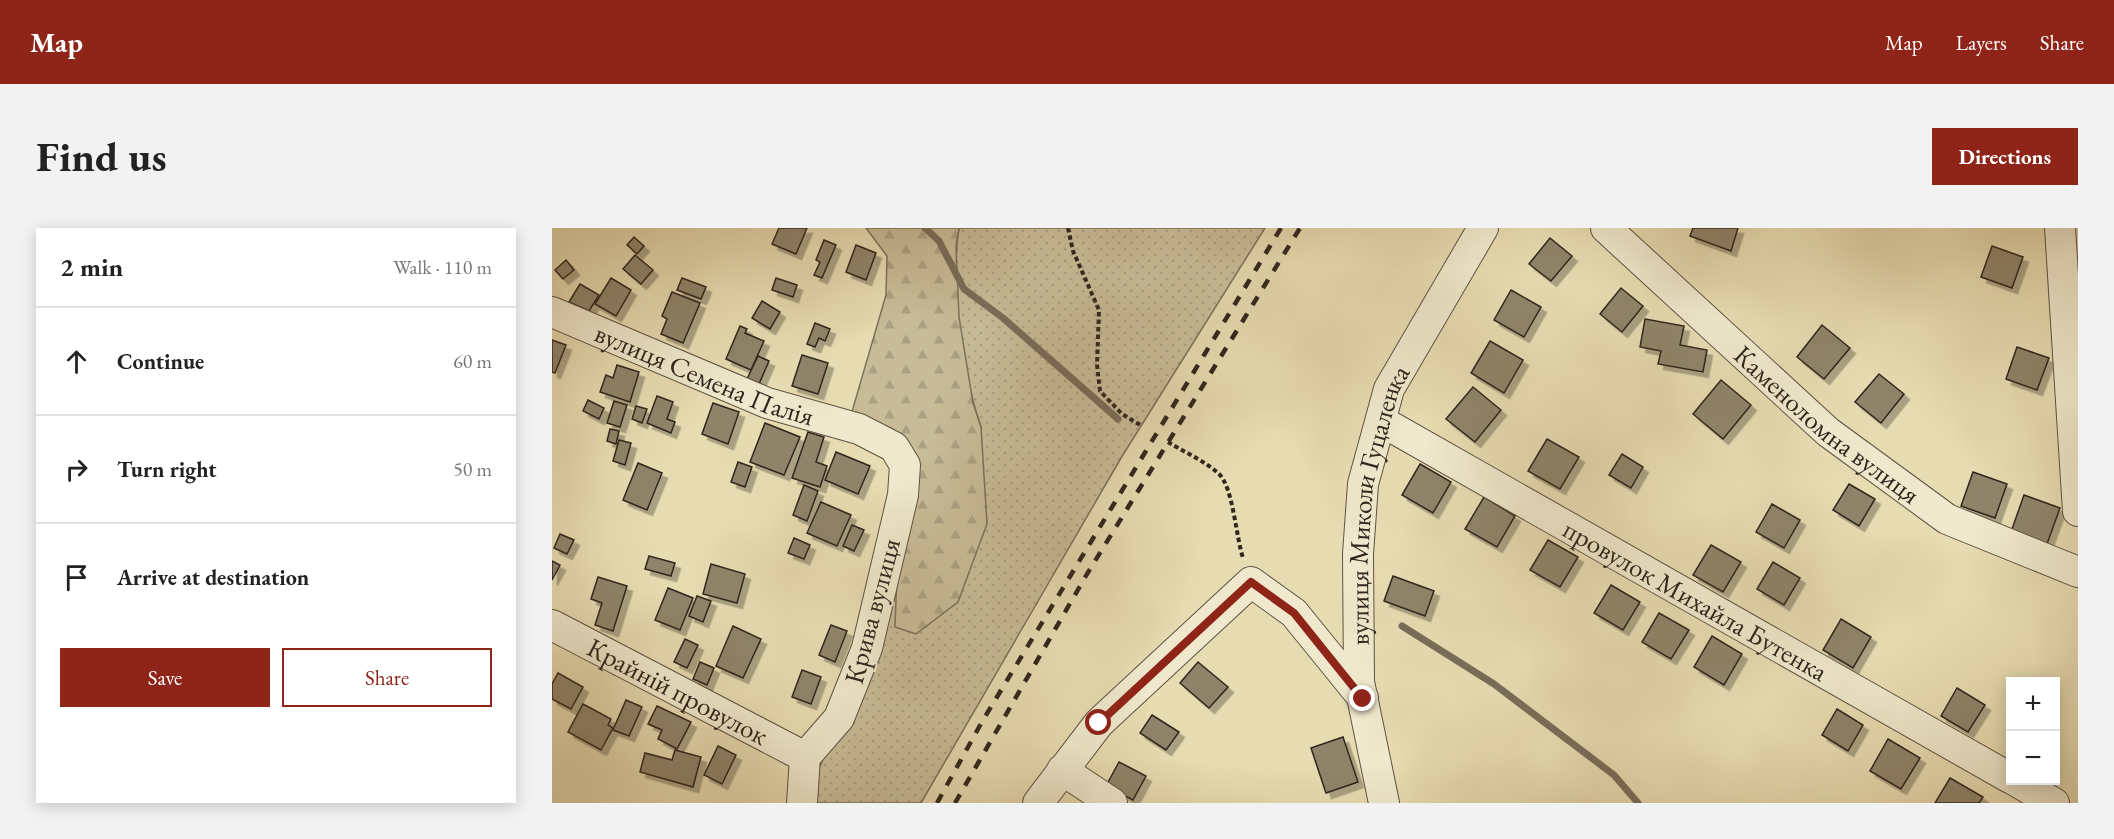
<!DOCTYPE html>
<html lang="en">
<head>
<meta charset="utf-8">
<style>
	:root { --surface:#fff; --page:#f2f2f2; --text:#222; --muted:#767676; --line:#e0e0e0; --accent:#8f2418 }
	body { margin:0; font-family:"EB Garamond",serif; background:var(--page); color:var(--text) }
	.controls { position:absolute; right:18px; bottom:18px; display:grid; overflow:hidden; border-radius:0px; box-shadow:0 3px 15px #0003 }
	.controls button { width:54px; height:54px; display:grid; place-items:center; padding:0; border:0; border-bottom:2px solid var(--line); background:var(--surface); color:var(--text); font:30px sans-serif }
	.stop { position:absolute; width:18px; height:18px; margin:-14px; border:4px solid #8f2418; border-radius:50%; background:#fff }
	.stop.end { background:#8f2418; border-color:#fff; box-shadow:0 2px 6px #0008 }
	.list { margin:0; padding:0; list-style:none }
	h2 { display:flex; justify-content:space-between; align-items:center; height:78px; margin:0; padding:0 24px; font-size:26px }
	h2 small { font-size:20px; font-weight:400; color:var(--muted) }
	.list li { display:grid; grid-template-columns:39px 1fr auto; gap:18px; align-items:center; box-sizing:border-box; height:108px; padding:0 24px; border-top:2px solid var(--line) }
	.list b { display:block; font-size:22px; white-space:nowrap }
	.list em { font-size:20px; font-style:normal; color:var(--muted) }
	.actions { display:flex; gap:12px; padding:18px 24px }
	.actions a { flex:1; padding:14px 0; border:2px solid var(--accent); border-radius:0px; text-align:center; font-size:21px; color:var(--accent) }
	.actions .main { background:var(--accent); color:#fff }
	.icon { flex:none; width:33px; height:33px; fill:none; stroke:currentColor; stroke-width:2; stroke-linecap:round; stroke-linejoin:round }
	.map { position:relative; flex:none; width:1526px; height:575px; overflow:hidden; border-radius:0px }
	header { display:flex; align-items:center; gap:36px; box-sizing:border-box; height:84px; padding:0 30px; background:var(--accent); color:#fff }
	header strong { font-size:28px }
	nav { display:flex; gap:33px; margin-inline-start:auto; font-size:21px }
	.intro { display:flex; align-items:center; justify-content:space-between; box-sizing:border-box; height:144px; padding:0 36px }
	h1 { margin:0; font-size:42px }
	.button { padding:15px 27px; border-radius:0px; background:var(--accent); color:#fff; font-size:21px; font-weight:700 }
	main { display:flex; gap:36px; padding:0 36px }
	aside { flex:1; background:var(--surface); border-radius:0px; box-shadow:0 3px 15px #0003 }
	.map>svg:first-child { display:block }
</style>
</head>
<body>
<header>
<strong>Map</strong>
<nav><a>Map</a><a>Layers</a><a>Share</a></nav>
</header>
<div class="intro"><h1>Find us</h1><a class="button">Directions</a></div>
<main>
<aside>
<h2>2 min<small>Walk · 110 m</small></h2>
<ul class="list">
<li><svg class="icon" aria-label="ahead" viewBox="0 0 24 24"><path d="M12 20V5M6 11l6-6 6 6"/></svg><div><b>Continue</b></div><em>60 m</em></li>
<li><svg class="icon" aria-label="right" viewBox="0 0 24 24"><path d="M7 20v-9h11M14 6l5 5-5 5"/></svg><div><b>Turn right</b></div><em>50 m</em></li>
<li><svg class="icon" aria-label="arrive" viewBox="0 0 24 24"><path d="M6 21V4h12l-3 4 3 4H6"/></svg><div><b>Arrive at destination</b></div></li>
</ul>
<div class="actions"><a class="main">Save</a><a>Share</a></div>
</aside>
<div class="map">
<svg width="1526" height="575" viewBox="0 0 1526 575">
	<defs>
		<pattern id="grass-dots" width="8" height="8" patternUnits="userSpaceOnUse" patternTransform="scale(1.5)"><rect width="8" height="8" fill="#c8bc98"/><path d="M2 2h.1M6 6h.1" fill="none" stroke="#aca183" stroke-width="1.8" stroke-linecap="round"/></pattern>
		<pattern id="forest-firs" width="22" height="20" patternUnits="userSpaceOnUse" patternTransform="scale(1.5)"><rect width="22" height="20" fill="#c8bc98"/><path d="M5 1l3.5 6h-7zM16 11l3.5 6h-7z" fill="#aca183"/></pattern>
		<filter id="shadow"><feDropShadow dx="5.5" dy="5.5" stdDeviation="0" flood-color="#0004"/></filter>
	</defs>
	<rect width="100%" height="100%" fill="#e7dbb1"/>
	<filter id="stains"><feTurbulence type="fractalNoise" baseFrequency=".00333" numOctaves="4"/><feColorMatrix values="0 0 0 0 .2 0 0 0 0 .09 0 0 0 0 .02 0 0 0 .5 -.17"/></filter>
	<radialGradient id="worn" r=".72"><stop offset=".6" stop-color="#630" stop-opacity="0"/><stop offset="1" stop-color="#630" stop-opacity=".3"/></radialGradient>
	<path fill="url(#grass-dots)" stroke="#7c715a" stroke-width="1.5" d="M407 0H713L569 230 369 575H259L263 551 345 345 429 199C411 147 398 55 407 0Z"/>
	<path fill="url(#forest-firs)" stroke="#7c715a" stroke-width="1.5" d="M314 0H407L404 18 407 89 421 175 429 199 435 296 406 374 364 406 343 399 345 345 366 231 340 201 299 187 334 67 335 28Z"/>
	<g fill="none" stroke-linecap="round" stroke-linejoin="round">
		<g stroke="#796d58" stroke-width="7">
			<path d="M373 0 387 13 412 61 451 90 566 191"/>
			<path d="M850 398 942 456 1062 547 1086 575"/>
		</g>
	</g>
	<g fill="#8f846a" stroke="#30261d" stroke-width="1.5" filter="url(#shadow)">
		<path d="M227 0H255L244 26 220 16Z"/>
		<path d="M1141 0H1186L1179 23 1138 8Z"/>
		<path d="M82 9 92 18 85 26 75 17Z"/>
		<path d="M998 10 1020 28 999 53 977 36Z"/>
		<path d="M272 12 284 17 270 50 262 47 268 34 264 32Z"/>
		<path d="M304 17 324 25 314 52 294 44Z"/>
		<path d="M1440 18 1471 29 1460 60 1429 49Z"/>
		<path d="M83 27 101 42 89 56 71 41Z"/>
		<path d="M14 32 22 42 11 51 3 42Z"/>
		<path d="M59 50 79 62 64 88 43 76Z"/>
		<path d="M130 50 154 59 149 71 125 62Z"/>
		<path d="M224 50 245 57 241 69 220 62Z"/>
		<path d="M28 56 47 67 37 83 17 74Z"/>
		<path d="M1069 60 1091 78 1070 104 1048 86Z"/>
		<path d="M959 62 989 79 972 109 942 92Z"/>
		<path d="M120 64 148 75 131 115 109 106 115 91 110 88Z"/>
		<path d="M210 73 228 84 218 101 200 90Z"/>
		<path d="M1093 91 1132 98 1128 117 1155 122 1151 144 1106 136 1109 123 1088 119Z"/>
		<path d="M263 95 278 101 273 113 267 110 263 119 255 116Z"/>
		<path d="M1270 97 1298 120 1272 151 1245 129Z"/>
		<path d="M188 98 195 101 193 105 212 113 199 142 174 131Z"/>
		<path d="M0 112 14 117 3 145 0 144Z"/>
		<path d="M938 113 971 132 952 165 919 145Z"/>
		<path d="M1465 119 1497 130 1485 162 1454 151Z"/>
		<path d="M250 127 276 135 266 166 240 158Z"/>
		<path d="M206 128 217 133 207 156 195 151Z"/>
		<path d="M65 137 87 144 78 174 48 164 54 147 61 150Z"/>
		<path d="M1327 146 1352 166 1329 195 1303 174Z"/>
		<path d="M1169 152 1199 177 1171 211 1141 186Z"/>
		<path d="M921 159 949 182 923 214 894 191Z"/>
		<path d="M105 168 121 174 115 191 123 194 119 205 95 195Z"/>
		<path d="M36 172 52 180 47 191 31 183Z"/>
		<path d="M62 173 75 177 68 199 55 195Z"/>
		<path d="M161 175 187 184 176 216 150 206Z"/>
		<path d="M84 178 95 181 90 195 80 191Z"/>
		<path d="M213 195 248 209 232 247 198 234Z"/>
		<path d="M58 201 67 203 64 216 55 213Z"/>
		<path d="M256 204 272 209 264 234 275 238 268 259 240 250Z"/>
		<path d="M995 211 1027 229 1008 261 976 243Z"/>
		<path d="M67 212 79 215 73 237 61 233Z"/>
		<path d="M284 224 318 238 306 266 273 252Z"/>
		<path d="M1070 226 1091 239 1079 260 1057 247Z"/>
		<path d="M186 234 200 239 193 259 179 254Z"/>
		<path d="M86 235 110 245 95 282 71 272Z"/>
		<path d="M868 236 899 254 881 285 850 267Z"/>
		<path d="M1421 244 1455 256 1443 290 1409 278Z"/>
		<path d="M1297 256 1323 271 1307 298 1281 282Z"/>
		<path d="M252 257 266 263 255 293 241 287Z"/>
		<path d="M1472 267 1508 280 1495 316 1459 304Z"/>
		<path d="M932 269 963 288 945 319 913 301Z"/>
		<path d="M269 274 299 287 285 318 255 305Z"/>
		<path d="M1220 276 1248 292 1232 320 1204 304Z"/>
		<path d="M300 297 312 302 302 323 291 318Z"/>
		<path d="M8 306 22 312 15 326 2 320Z"/>
		<path d="M242 310 258 317 252 331 236 325Z"/>
		<path d="M996 312 1026 329 1008 359 978 342Z"/>
		<path d="M1159 317 1189 334 1171 364 1141 347Z"/>
		<path d="M97 328 123 335 119 348 93 341Z"/>
		<path d="M0 333 8 337 0 352Z"/>
		<path d="M1221 334 1248 350 1232 377 1205 361Z"/>
		<path d="M159 336 193 346 185 375 151 366Z"/>
		<path d="M841 348 882 363 873 388 832 373Z"/>
		<path d="M46 349 75 358 61 403 43 397 50 375 39 371Z"/>
		<path d="M1059 357 1088 374 1071 402 1042 385Z"/>
		<path d="M116 360 141 370 128 402 103 392Z"/>
		<path d="M145 368 159 373 151 394 137 388Z"/>
		<path d="M1107 385 1137 402 1119 431 1090 414Z"/>
		<path d="M1289 391 1319 409 1301 440 1271 422Z"/>
		<path d="M279 397 295 403 283 434 267 427Z"/>
		<path d="M181 398 209 411 191 450 164 438Z"/>
		<path d="M1160 408 1190 426 1172 457 1142 439Z"/>
		<path d="M133 411 146 417 135 440 122 434Z"/>
		<path d="M148 434 162 440 155 457 141 451Z"/>
		<path d="M646 434 676 459 657 480 628 455Z"/>
		<path d="M250 442 269 449 259 476 240 469Z"/>
		<path d="M6 445 31 459 19 481 0 471V456Z"/>
		<path d="M1405 460 1433 477 1416 504 1389 488Z"/>
		<path d="M74 472 90 479 77 508 61 502Z"/>
		<path d="M31 476 59 491 56 497 61 500 49 522 16 504Z"/>
		<path d="M105 478 139 494 125 521 106 511 110 502 96 496Z"/>
		<path d="M1285 481 1311 497 1296 523 1270 507Z"/>
		<path d="M600 487 627 504 614 522 588 505Z"/>
		<path d="M791 509 806 554 774 565 759 520Z"/>
		<path d="M1336 511 1368 530 1349 561 1318 543Z"/>
		<path d="M166 518 184 527 170 556 152 547Z"/>
		<path d="M123 522 149 529 141 559 88 544 93 525 120 532Z"/>
		<path d="M567 534 594 548 581 572 554 558Z"/>
		<path d="M1398 550 1431 569 1427 575H1383Z"/>
	</g>
	<g fill="none" stroke-linecap="round" stroke-linejoin="round">
		<g stroke="#5e5342" stroke-width="32">
			<g id="minor">
				<path id="s1" d="M1054 0 1276 204 1395 291 1526 344"/>
				<path d="M1508 0 1526 283"/>
				<path id="s2" d="M0 84 215 175 307 201 342 219 353 237 351 267 315 420 287 490 253 529 250 575"/>
				<path id="s3" d="M829 193 1458 550"/>
				<path id="s4" d="M0 397 253 529"/>
				<path d="M510 542 560 575"/>
				<path d="M1462 552 1502 575"/>
				<path d="M486 575 547 495 699 354 742 385 811 470"/>
				<path id="s5" d="M832 575 807 454 806 326 811 256 837 161 931 0"/>
			</g>
		</g>
		<g stroke="#30261d" stroke-width="4" stroke-dasharray="4.5 3" stroke-linecap="butt">
			<path d="M516 0 521 23 547 82 545 137 548 163 570 186 590 198"/>
			<path d="M616 214C632 224 653 233 667 246 681 259 684 309 691 330"/>
		</g>
		<use href="#minor" stroke="#efe8cc" stroke-width="30"/>
		<g stroke="#30261d" stroke-width="4.5" stroke-dasharray="10 10" stroke-linecap="butt">
			<path d="M385 575 431 492 729 0"/>
			<path d="M403 575 535 346 748 0"/>
		</g>
	</g>
	<g fill="none" stroke-linecap="round" stroke-linejoin="round">
		<path stroke="#8f2418" stroke-width="8" d="M547 495 699 354 742 385 811 471"/>
	</g>
	<g text-anchor="middle" dominant-baseline="central" stroke-width="4.5" stroke-linejoin="round" paint-order="stroke">
		<g font-size="27" fill="#30261d" stroke="#efe8cc">
			<text stroke="none"><textPath href="#s2" startOffset="165">вулиця Семена Палія</textPath></text>
			<text stroke="none"><textPath href="#s1" startOffset="296">Каменоломна вулиця</textPath></text>
			<text stroke="none"><textPath href="#s5" startOffset="303">вулиця Миколи Гуцаленка</textPath></text>
			<text stroke="none"><textPath href="#s3" startOffset="362">провулок Михайла Бутенка</textPath></text>
			<text transform="translate(320 383) rotate(-75)">Крива вулиця</text>
			<text stroke="none"><textPath href="#s4" startOffset="142">Крайній провулок</textPath></text>
		</g>
	</g>
	<rect width="100%" height="100%" filter="url(#stains)"/>
	<rect width="100%" height="100%" fill="url(#worn)"/>
</svg>
<div class="controls">
<button>+</button>
<button>−</button>
</div>
<div class="stop" style="left:547px;top:495px"></div>
<div class="stop end" style="left:811px;top:471px"></div>
</div>
</main>
</body>
</html>
